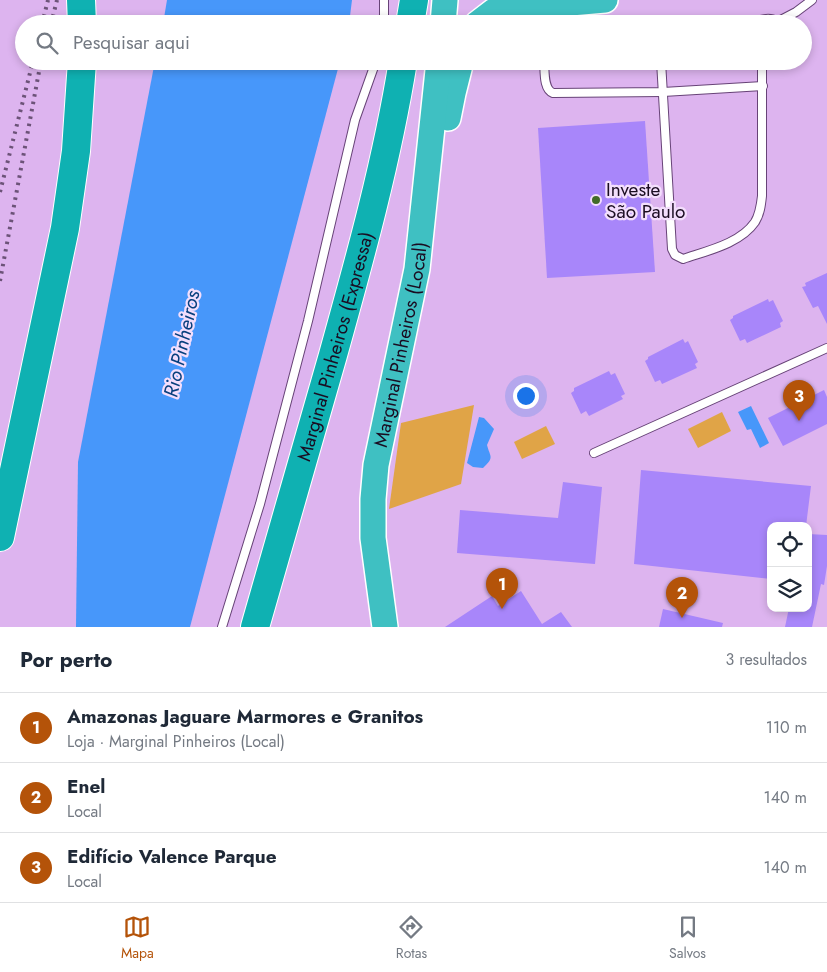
<!DOCTYPE html>
<html lang="pt">
<head>
<meta charset="utf-8">
<style>
	:root { --surface:#fff; --page:#f6f6f7; --text:#1f2937; --muted:#747a83; --line:#e0e1e3; --accent:#b45309 }
	body { margin:0; font-family:Jost,sans-serif; background:var(--page); color:var(--text) }
	.controls { position:absolute; right:15px; bottom:15px; display:grid; overflow:hidden; border-radius:10px; box-shadow:0 2px 8px #0003 }
	.controls button { width:45px; height:45px; display:grid; place-items:center; padding:0; border:0; border-bottom:1px solid var(--line); background:var(--surface); color:var(--text); font:25px sans-serif }
	.you { position:absolute; left:525px; top:395px; width:18px; height:18px; margin:-12px; border:4px solid #fff; border-radius:50%; background:#1a73e8; box-shadow:0 0 0 8px #1a73e833 }
	.badge { display:grid; place-items:center; width:32px; height:32px; border-radius:50%; background:var(--accent); color:#fff; font-size:16px; font-weight:700 }
	.pin { position:absolute; translate:-50% -41px; filter:drop-shadow(0 1px 2px #0008) }
	.pin::after { content:''; position:absolute; top:26px; width:18px; height:15px; background:inherit; clip-path:polygon(0 0,100% 0,50% 100%) }
	.list { margin:0; padding:0; list-style:none }
	h2 { display:flex; justify-content:space-between; align-items:center; height:65px; margin:0; padding:0 20px; font-size:21px }
	h2 small { font-size:16px; font-weight:400; color:var(--muted) }
	.list li { display:grid; grid-template-columns:32px 1fr auto; gap:15px; align-items:center; box-sizing:border-box; height:70px; padding:0 20px; border-top:1px solid var(--line) }
	.list b { display:block; font-size:19px; white-space:nowrap }
	.list p { margin:0; font-size:16px; white-space:nowrap; color:var(--muted) }
	.list em { font-size:16px; font-style:normal; color:var(--muted) }
	.icon { flex:none; width:28px; height:28px; fill:none; stroke:currentColor; stroke-width:2; stroke-linecap:round; stroke-linejoin:round }
	.map { position:relative; flex:none; width:827px; height:627px; overflow:hidden }
	.search { position:absolute; background:var(--surface); box-shadow:0 2px 8px #0003; left:15px; right:15px; top:15px; height:55px; display:flex; align-items:center; gap:12px; box-sizing:border-box; padding:0 18px; border-radius:28px; color:var(--muted); font-size:19px }
	.sheet { height:275px; background:var(--surface) }
	nav { display:flex; justify-content:space-around; align-items:center; box-sizing:border-box; height:70px; border-top:1px solid var(--line); background:var(--surface); font-size:14px; color:var(--muted) }
	nav a { display:grid; justify-items:center; gap:2px }
	nav .on { color:var(--accent) }
	.map>svg:first-child { display:block }
</style>
</head>
<body>
<div class="map">
<svg width="827" height="627" viewBox="0 0 827 627">
	<rect width="100%" height="100%" fill="#ddb4ef"/>
	<g fill="#e0a447">
		<path d="M474 405 461 484 389 509 401 423Z"/>
		<path d="M722 412 731 431 698 448 688 429Z"/>
		<path d="M546 426 555 444 522 459 514 442Z"/>
	</g>
	<g fill="#4797fa">
		<path d="M167 0H352L349 24H163Z"/>
		<path d="M155 61H340L190 627H76L78 462Z"/>
		<path d="M751 406 769 443 760 448 751 429 747 430 738 412Z"/>
		<path d="M479 417 484 418 494 429 487 445C490 457 495 457 483 468L473 467 467 463Z"/>
	</g>
	<g fill="#a886fa">
		<path d="M645 121 655 272 547 278 538 128Z"/>
		<path d="M827 273V324L818 306 813 308 802 287 806 286 805 283Z"/>
		<path d="M768 299 769 302 773 300 783 321 780 323 781 327 747 343 745 339 740 341 730 320 733 318V316Z"/>
		<path d="M683 339 685 343 688 341 698 362 695 364 697 368 662 384 660 380 655 382 645 361 648 359V357Z"/>
		<path d="M609 371 611 375 615 373 625 394 621 396 623 399 589 416 586 411 581 414 571 393 574 391V388Z"/>
		<path d="M824 390 827 397V424L783 446 768 418Z"/>
		<path d="M641 470 811 486 806 526H771V579L634 564Z"/>
		<path d="M563 482 602 487 595 564 457 553 460 510 558 518Z"/>
		<path d="M808 534 827 535V566L824 585 821 584 812 627H785L789 608H808Z"/>
		<path d="M521 591 542 624 561 612 572 627H445L492 596 498 606Z"/>
		<path d="M663 609 723 623 722 627H659Z"/>
	</g>
	<g fill="none" stroke-linecap="round" stroke-linejoin="round">
		<g stroke="#674377" stroke-width="10">
			<g id="service">
				<path d="M384 0V24"/>
				<path d="M753 24C759 19 770 17 776 21"/>
				<path d="M773 24 796 12 812 0"/>
				<path d="M544 61C545 71 543 89 553 93L663 92 763 86"/>
				<path d="M661 61 672 249 675 255 683 259C706 251 740 244 755 222 760 214 761 205 762 196V61"/>
				<path d="M594 453 827 348"/>
				<path d="M222 627 260 504 308 321 355 120 376 61"/>
			</g>
		</g>
		<g stroke="#fff" stroke-width="28">
			<g id="trunk">
				<path d="M443 24 445 0"/>
				<path d="M477 24 494 11 502 9 605 0"/>
				<path d="M448 118 453 93 461 61"/>
				<path id="s1" d="M385 627 373 538V499L376 465 417 269 439 61"/>
			</g>
		</g>
		<g stroke="#fff" stroke-width="30">
			<g id="motorway">
				<path d="M81 0 82 24"/>
				<path d="M410 24 414 0"/>
				<path d="M0 537 65 228 76 151 82 61"/>
				<path id="s2" d="M255 627C281 536 307 446 333 355 360 258 387 161 403 61"/>
			</g>
		</g>
		<use href="#service" stroke="#fff" stroke-width="8"/>
		<use href="#trunk" stroke="#3fc0c2" stroke-width="25"/>
		<use href="#motorway" stroke="#0fb1b2" stroke-width="28"/>
		<g stroke="#6c5378" stroke-width="4" stroke-dasharray="2.5 5" stroke-linecap="butt">
			<path d="M42 24 48 0"/>
			<path d="M51 24 57 0"/>
			<path d="M0 192 33 61"/>
			<path d="M0 281 41 61"/>
		</g>
	</g>
	<circle fill="#416b27" stroke="#f3defc" stroke-width="2" cx="596" cy="200" r="5"/>
	<g text-anchor="middle" dominant-baseline="central" stroke-width="4.5" stroke-linejoin="round" paint-order="stroke">
		<g font-size="19" fill="#1a0c21" stroke="#f3defc" text-anchor="start">
			<text x="606" y="189">Investe<tspan x="606" dy="22">São Paulo</tspan></text>
		</g>
		<g font-size="19" fill="#1a0c21" stroke="#f3defc">
			<text stroke="none"><textPath href="#s1" startOffset="286">Marginal Pinheiros (Local)</textPath></text>
			<text stroke="none"><textPath href="#s2" startOffset="292">Marginal Pinheiros (Expressa)</textPath></text>
		</g>
		<g font-size="20" font-style="italic" fill="#08407e" stroke="#f3defc">
			<text transform="translate(182 344) rotate(-78)">Rio Pinheiros</text>
		</g>
	</g>
</svg>
<div class="controls">
<button><svg class="icon" aria-label="locate" viewBox="0 0 24 24"><circle cx="12" cy="12" r="6"/><path d="M12 2v4M12 18v4M2 12h4M18 12h4"/></svg></button>
<button><svg class="icon" aria-label="layers" viewBox="0 0 24 24"><path d="M12 4l9 5-9 5-9-5zM3 14l9 5 9-5"/></svg></button>
</div>
<div class="you"></div>
<div class="pin badge" style="left:502px;top:609px">1</div>
<div class="pin badge" style="left:682px;top:618px">2</div>
<div class="pin badge" style="left:799px;top:421px">3</div>
<div class="search"><svg class="icon" aria-label="search" viewBox="0 0 24 24"><circle cx="10" cy="10" r="6"/><path d="M15 15l6 6"/></svg>Pesquisar aqui</div>
</div>
<section class="sheet">
<h2>Por perto<small>3 resultados</small></h2>
<ul class="list">
<li><span class="badge">1</span><div><b>Amazonas Jaguare Marmores e Granitos</b><p>Loja · Marginal Pinheiros (Local)</p></div><em>110 m</em></li>
<li><span class="badge">2</span><div><b>Enel</b><p>Local</p></div><em>140 m</em></li>
<li><span class="badge">3</span><div><b>Edifício Valence Parque</b><p>Local</p></div><em>140 m</em></li>
</ul>
</section>
<nav>
<a class="on"><svg class="icon" aria-label="map" viewBox="0 0 24 24"><path d="M3 6l6-2 6 2 6-2v14l-6 2-6-2-6 2zM9 4v14M15 6v14"/></svg>Mapa</a>
<a><svg class="icon" aria-label="directions" viewBox="0 0 24 24"><path d="M12 3l9 9-9 9-9-9zM9 14v-3h6M13 9l2 2-2 2"/></svg>Rotas</a>
<a><svg class="icon" aria-label="saved" viewBox="0 0 24 24"><path d="M7 4h10v16l-5-4-5 4z"/></svg>Salvos</a>
</nav>
</body>
</html>
